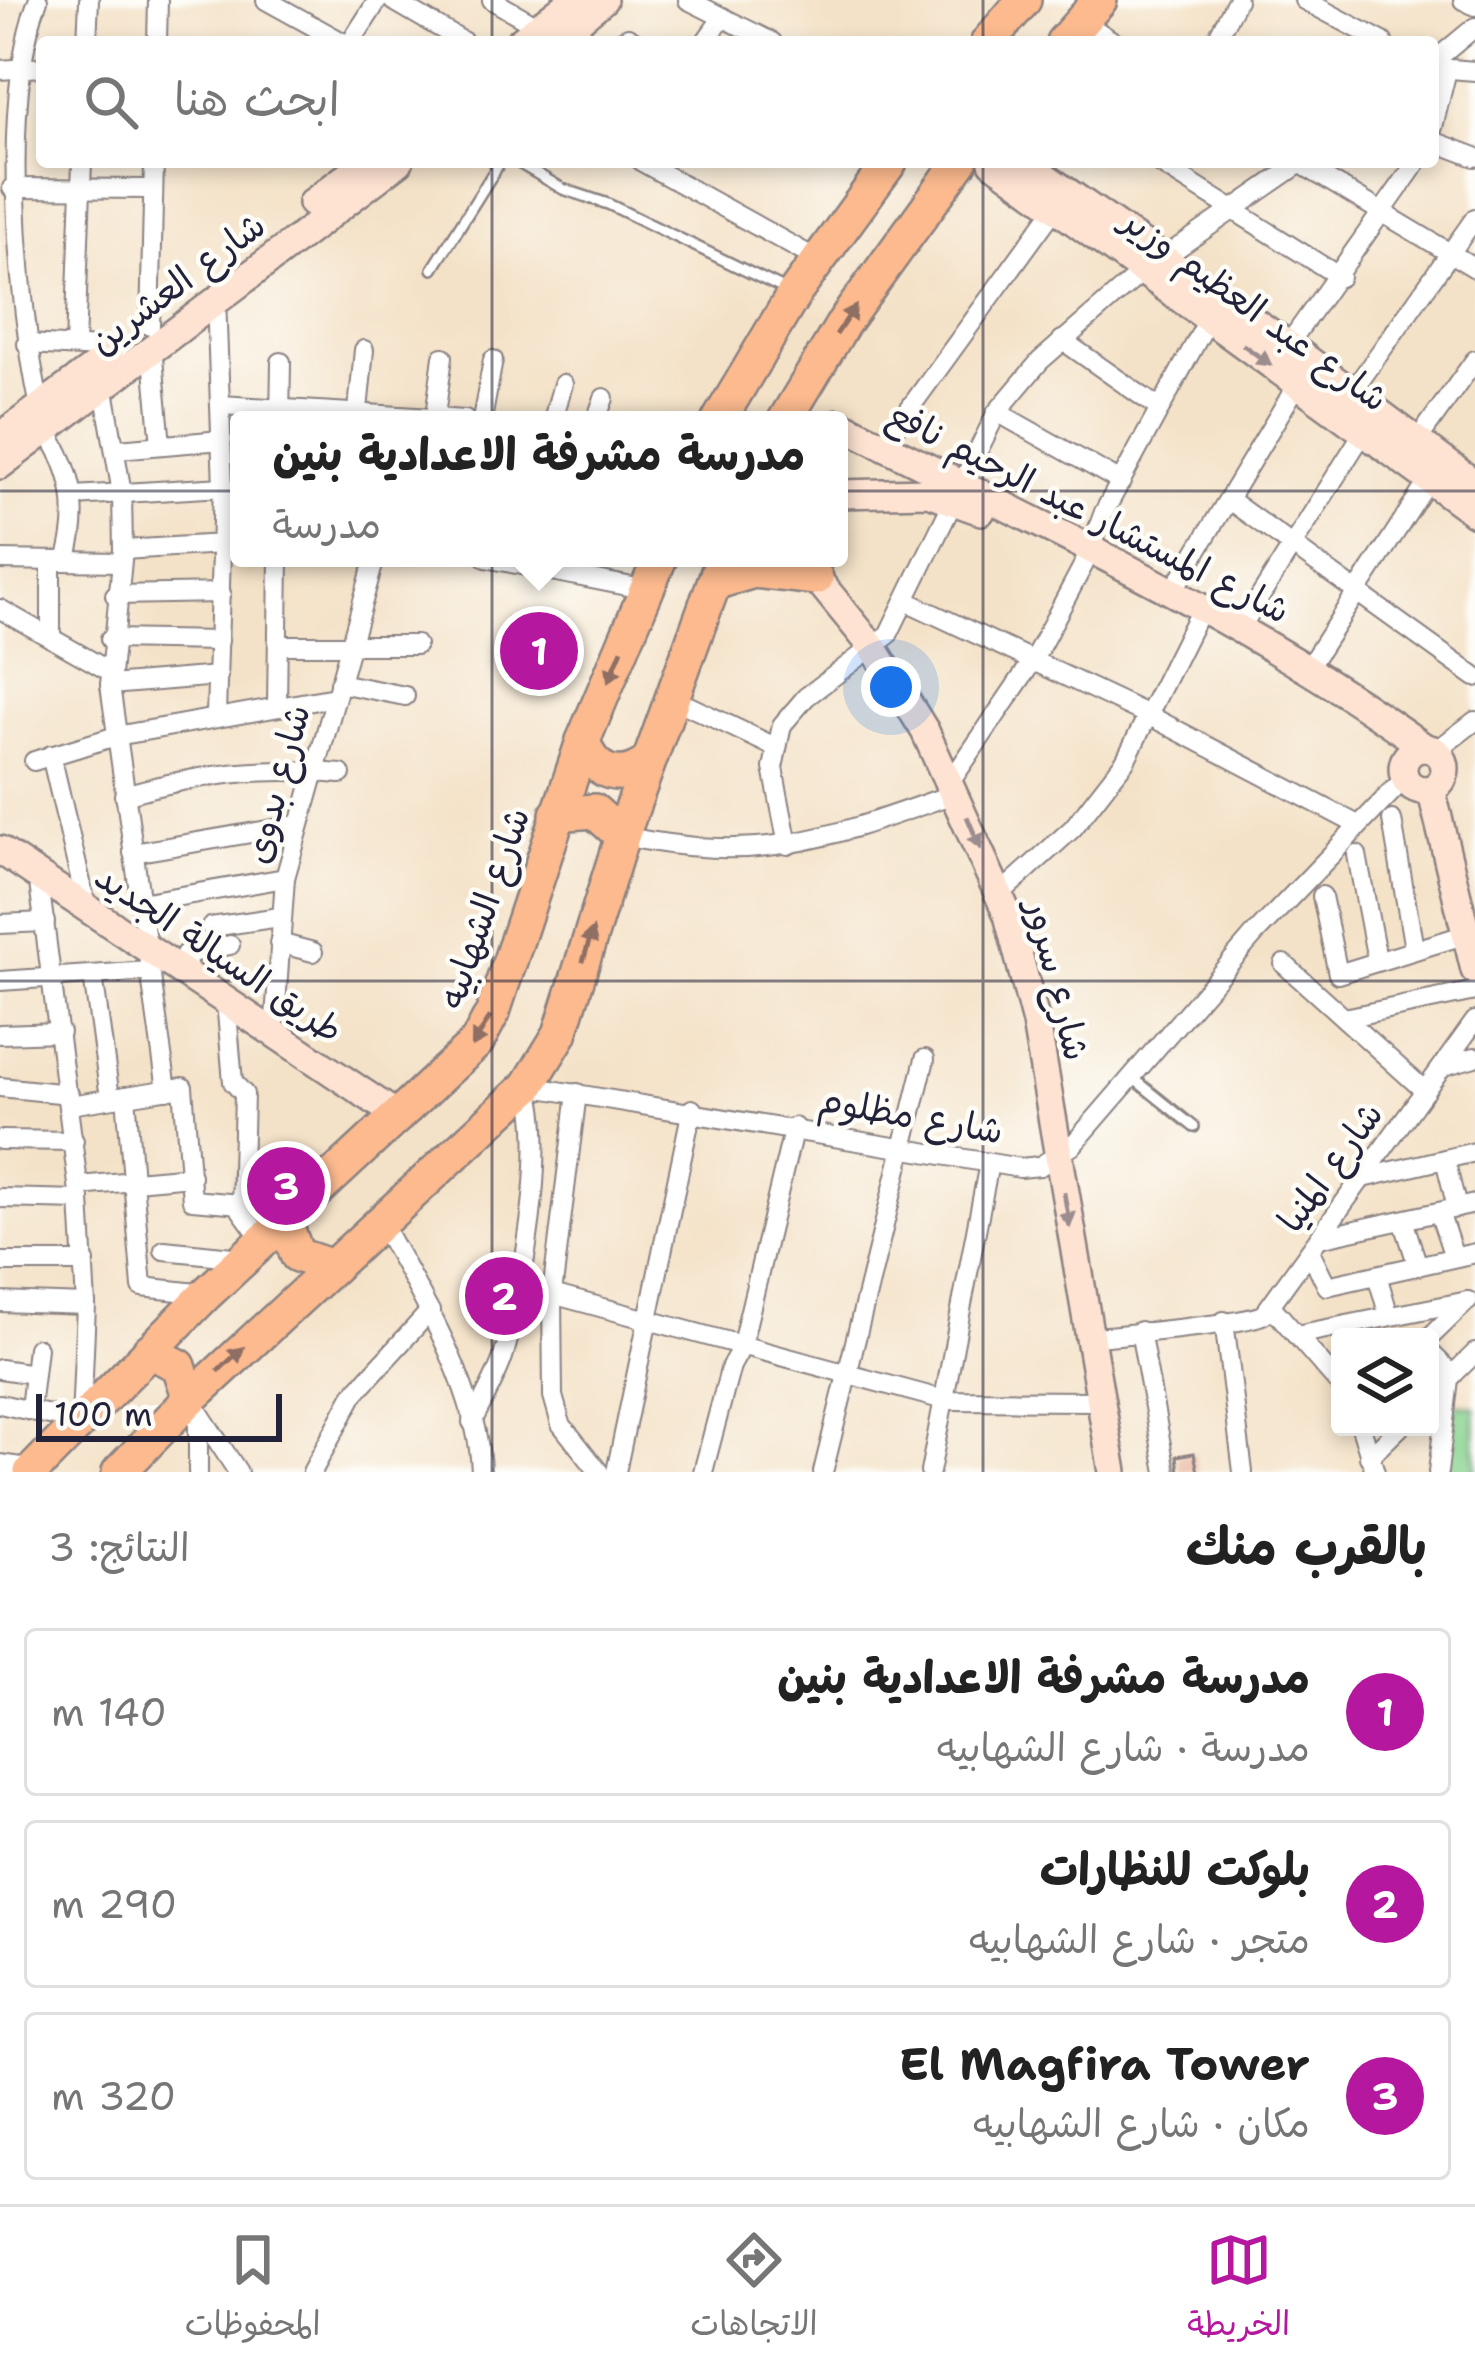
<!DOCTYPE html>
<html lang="ar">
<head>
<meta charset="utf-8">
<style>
	:root { --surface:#fff; --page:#f2f2f2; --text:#222; --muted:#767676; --line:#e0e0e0; --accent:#b5179e }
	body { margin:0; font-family:"Shantell Sans","Playpen Sans Arabic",sans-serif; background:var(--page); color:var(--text); direction:rtl }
	.controls { position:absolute; right:36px; bottom:36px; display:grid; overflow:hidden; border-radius:12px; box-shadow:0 6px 18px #0003 }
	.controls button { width:108px; height:108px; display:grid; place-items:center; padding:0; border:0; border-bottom:3px solid var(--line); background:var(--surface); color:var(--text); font:60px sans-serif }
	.scale { position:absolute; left:36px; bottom:30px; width:246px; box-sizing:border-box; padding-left:12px; border:6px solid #22223b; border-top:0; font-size:33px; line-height:42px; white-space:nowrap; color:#22223b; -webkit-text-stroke:9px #fdfcf7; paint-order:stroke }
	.you { position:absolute; left:891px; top:687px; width:42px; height:42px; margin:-30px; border:9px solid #fff; border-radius:50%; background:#1a73e8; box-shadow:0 0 0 18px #1a73e833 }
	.badge { display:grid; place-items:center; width:78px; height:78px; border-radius:50%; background:var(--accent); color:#fff; font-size:39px; font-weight:700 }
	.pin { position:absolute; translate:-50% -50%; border:6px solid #fff; box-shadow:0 3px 12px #0006 }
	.popup { position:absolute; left:230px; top:411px; width:618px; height:156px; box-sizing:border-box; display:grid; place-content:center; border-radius:12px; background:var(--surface); filter:drop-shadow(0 3px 9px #0005); font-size:39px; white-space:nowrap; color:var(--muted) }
	.popup b { font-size:45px; color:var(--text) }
	.popup::after { content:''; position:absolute; left:50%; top:100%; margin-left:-24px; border:24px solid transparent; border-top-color:var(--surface) }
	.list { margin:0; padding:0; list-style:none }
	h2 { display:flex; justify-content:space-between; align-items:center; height:156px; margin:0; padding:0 48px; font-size:51px }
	h2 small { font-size:39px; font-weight:400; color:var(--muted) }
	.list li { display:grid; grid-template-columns:78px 1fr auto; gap:36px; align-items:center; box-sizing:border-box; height:168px; margin:0 24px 24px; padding:0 24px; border:3px solid var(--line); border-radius:12px }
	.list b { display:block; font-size:45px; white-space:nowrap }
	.list p { margin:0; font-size:39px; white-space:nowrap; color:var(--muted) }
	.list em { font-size:39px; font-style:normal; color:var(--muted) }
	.icon { flex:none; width:66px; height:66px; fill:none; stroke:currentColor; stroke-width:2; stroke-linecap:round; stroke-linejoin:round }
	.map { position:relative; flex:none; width:1475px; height:1472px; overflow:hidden; direction:ltr }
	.search { position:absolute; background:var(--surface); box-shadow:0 6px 18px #0003; left:36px; right:36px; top:36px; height:132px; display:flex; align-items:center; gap:30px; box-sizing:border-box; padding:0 42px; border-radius:12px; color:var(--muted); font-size:45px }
	.sheet { height:732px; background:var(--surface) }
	nav { display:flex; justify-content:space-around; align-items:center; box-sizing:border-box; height:168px; border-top:3px solid var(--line); background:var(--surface); font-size:33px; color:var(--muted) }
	nav a { display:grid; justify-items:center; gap:6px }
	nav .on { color:var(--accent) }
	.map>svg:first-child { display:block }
</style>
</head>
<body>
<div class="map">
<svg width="1475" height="1472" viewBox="0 0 1475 1472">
	<rect width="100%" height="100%" fill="#fdfcf7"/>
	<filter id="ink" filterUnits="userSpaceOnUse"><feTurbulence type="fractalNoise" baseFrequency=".00833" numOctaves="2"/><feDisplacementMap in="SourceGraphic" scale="24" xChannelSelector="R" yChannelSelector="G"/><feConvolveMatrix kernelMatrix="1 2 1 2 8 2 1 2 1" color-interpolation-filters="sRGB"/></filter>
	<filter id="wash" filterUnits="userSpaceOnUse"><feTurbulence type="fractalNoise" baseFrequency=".004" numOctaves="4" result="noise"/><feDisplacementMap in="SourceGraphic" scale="48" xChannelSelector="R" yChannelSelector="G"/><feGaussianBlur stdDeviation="2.7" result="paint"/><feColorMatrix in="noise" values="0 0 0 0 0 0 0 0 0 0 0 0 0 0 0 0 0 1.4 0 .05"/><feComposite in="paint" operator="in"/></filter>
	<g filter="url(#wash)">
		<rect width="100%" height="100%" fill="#f4e2c8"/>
		<path fill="#88d390" stroke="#557a66" stroke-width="3" d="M1450 1404 1475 1407V1472H1444Z"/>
		<g id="blocks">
			<g fill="#e9b39c">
				<path d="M264 1160 309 1170 267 1208 261 1199Z"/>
				<path d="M1194 1453 1198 1472H1179L1177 1456Z"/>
			</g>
		</g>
	</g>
	<g filter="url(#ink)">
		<use href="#blocks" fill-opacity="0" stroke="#8b8282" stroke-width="3"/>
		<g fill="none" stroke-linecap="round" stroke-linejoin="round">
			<g stroke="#8b8282" stroke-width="14">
				<g id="lane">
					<path d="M517 162 563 189 608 204 788 291"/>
					<path d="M433 269 500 162"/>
					<path d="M1133 1078 1194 1127"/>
				</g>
			</g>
			<g stroke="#8b8282" stroke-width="22">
				<g id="street">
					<path d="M38 0C0 99 17 300 40 407"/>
					<path d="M266 0 342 42"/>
					<path d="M392 0 464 42"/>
					<path d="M492 0 539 27"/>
					<path d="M688 0 772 42"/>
					<path d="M1304 0 1383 42"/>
					<path d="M1463 0 1475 6"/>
					<path d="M1082 21 1114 42"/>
					<path d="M87 42 89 0"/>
					<path d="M157 42 158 0"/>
					<path d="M351 42 378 0"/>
					<path d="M618 42 628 37 637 42"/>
					<path d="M705 42 723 17"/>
					<path d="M1215 42 1237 0"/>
					<path d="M1433 62 1475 27"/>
					<path d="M1438 68 1475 71"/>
					<path d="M0 70 42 67"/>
					<path d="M1433 127 1447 70"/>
					<path d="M1433 141 1475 157"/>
					<path d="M642 162 818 260"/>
					<path d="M1157 162 1340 277"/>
					<path d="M1298 162 1475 268"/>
					<path d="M12 188 153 189"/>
					<path d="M1163 258 1302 162"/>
					<path d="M216 298 223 487 216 715"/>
					<path d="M150 326 154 162"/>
					<path d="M1062 340 1160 409"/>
					<path d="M27 344 118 349"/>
					<path d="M1288 345 1417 162"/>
					<path d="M75 346 82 162"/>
					<path d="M152 347 161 445"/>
					<path d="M103 384 122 493 123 550 110 685 167 1090"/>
					<path d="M1352 392 1475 218"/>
					<path d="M221 405 465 420"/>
					<path d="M997 412 1121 482"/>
					<path d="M435 416 443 357"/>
					<path d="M280 420 281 362"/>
					<path d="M357 420 364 350"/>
					<path d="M482 420 493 360"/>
					<path d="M553 420 563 384"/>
					<path d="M596 420 604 398"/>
					<path d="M45 429C74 471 81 512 66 561"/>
					<path d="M1417 441 1475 360"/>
					<path d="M883 445 1055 208"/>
					<path d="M118 449 222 440"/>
					<path d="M74 496 223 487"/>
					<path d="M1229 500 1475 677"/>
					<path d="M1091 547 1104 512 1208 320"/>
					<path d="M123 550 239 543"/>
					<path d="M486 558 647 590"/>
					<path d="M0 560 121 562"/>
					<path d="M51 561V638"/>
					<path d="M1174 589 1297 385"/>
					<path d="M115 595 221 593"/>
					<path d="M906 601 1148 715 1356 824"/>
					<path d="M0 609 109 671"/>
					<path d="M1241 627 1363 433"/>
					<path d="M110 639 219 641"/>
					<path d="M278 645H416"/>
					<path d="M1308 668 1429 480"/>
					<path d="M339 683 405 696"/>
					<path d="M110 685 218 676"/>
					<path d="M672 698 775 747"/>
					<path d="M277 705 279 558"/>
					<path d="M1436 751 1475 721"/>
					<path d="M51 755 87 908"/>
					<path d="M34 761 116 736 335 697"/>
					<path d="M951 781 1032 662 1086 560"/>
					<path d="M124 795C197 774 266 766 341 774"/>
					<path d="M1392 820 1414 949"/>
					<path d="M622 836C763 865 826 839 956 793"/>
					<path d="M788 845 773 768 782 725 806 697 888 635 997 412 1040 361 1142 272"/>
					<path d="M133 853 297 825"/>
					<path d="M1357 855 1377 960"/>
					<path d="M1000 894 1073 828 1125 761 1196 619"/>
					<path d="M1322 896 1338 974 1467 934"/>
					<path d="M140 903 285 878"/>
					<path d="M0 924 45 922"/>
					<path d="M211 927 280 917"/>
					<path d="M279 943 313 952"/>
					<path d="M1284 964 1425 1091"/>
					<path d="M93 975 110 1098"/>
					<path d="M189 976 185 954 230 945"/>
					<path d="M0 981 150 971"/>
					<path d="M226 1001 233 1082 244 1094 241 1210 264 1242"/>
					<path d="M1344 1018 1475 991"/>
					<path d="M274 1033 285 878 375 558"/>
					<path d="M0 1034 60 1032"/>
					<path d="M1443 1066 1475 1057"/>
					<path d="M0 1087 69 1094"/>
					<path d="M577 1093 552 1294 553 1396 561 1424 599 1472"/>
					<path d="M126 1096 142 1287 206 1294"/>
					<path d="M70 1105 183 1087 192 1200 241 1204"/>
					<path d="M0 1140 74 1141"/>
					<path d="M1445 1159 1457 1208"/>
					<path d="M1363 1178 1475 1152"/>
					<path d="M79 1186 191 1176"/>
					<path d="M0 1198 80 1200"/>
					<path d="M1439 1212 1454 1257"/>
					<path d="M1403 1220 1418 1266"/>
					<path d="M380 1221C419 1291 479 1390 481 1472"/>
					<path d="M1319 1238 1475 1204"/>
					<path d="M164 1250 243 1258"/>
					<path d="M1310 1251 1327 1286 1475 1253"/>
					<path d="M0 1262H85"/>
					<path d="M1377 1275 1389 1316"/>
					<path d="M552 1294 944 1400 1099 1401"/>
					<path d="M0 1302 86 1305"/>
					<path d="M1271 1306 1340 1385"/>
					<path d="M1224 1321 1243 1472"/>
					<path d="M1140 1331 1166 1472"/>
					<path d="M1296 1335 1468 1301"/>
					<path d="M1430 1337 1467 1301"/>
					<path d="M1089 1338C1121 1334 1246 1325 1264 1314L1475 1021"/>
					<path d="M1430 1352 1453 1375"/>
					<path d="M0 1369 34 1374"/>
					<path d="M1430 1397 1475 1353"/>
					<path d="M190 1399 238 1472"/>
					<path d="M0 1404 81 1422 86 1305 80 1200 38 875"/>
					<path d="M30 1409 37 1348"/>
					<path d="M472 1422C483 1400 497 1377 504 1354 523 1290 548 1146 528 1086L1020 1168 1040 1166 1072 1146 1254 935 1405 778"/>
					<path d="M1361 1427 1375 1472"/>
					<path d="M1369 1457 1400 1427"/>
					<path d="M0 1464 34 1469"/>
					<path d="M198 1472V1414"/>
					<path d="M312 1472 354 1394 430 1311"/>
					<path d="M616 1472 692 1109"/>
					<path d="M703 1472 731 1366 741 1348 794 1127"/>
					<path d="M823 1472 925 1059"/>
					<path d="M930 1472 989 1163"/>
					<path d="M1438 1472 1449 1379"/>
				</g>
			</g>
			<g stroke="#8b8282" stroke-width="32">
				<g id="secondary">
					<path d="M519 42 573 0"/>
					<path d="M552 42 603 0"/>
					<path d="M993 162 1475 513"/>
					<path d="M1024 162 1288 345 1475 484"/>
					<path d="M312 203 366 162"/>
					<path d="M839 423C1039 525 1242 615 1425 748"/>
					<path d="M0 437 109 356"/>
					<path d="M0 465 399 162"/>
					<path d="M839 494 928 492 981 511"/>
					<path d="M800 558 875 650 925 731 1008 915 1036 1023 1113 1472"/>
					<circle cx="1424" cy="769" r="21"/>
					<path d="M1431 789 1475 970"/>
					<path d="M0 850 398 1116"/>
				</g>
			</g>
			<g stroke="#8b8282" stroke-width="38">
				<g id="highway">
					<path d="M988 42 1024 0"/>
					<path d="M1063 42 1100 0"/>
					<path d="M719 420 794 294 890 162"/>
					<path d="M785 420 844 322 960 162"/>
					<path d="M714 583 754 571 816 578"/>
					<path d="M583 741C593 774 621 783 648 762"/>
					<path d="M557 814 594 811 622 836"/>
					<path d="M286 1224 297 1255 330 1266"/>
					<path d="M149 1351 179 1366 190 1399"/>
					<path d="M31 1472 206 1294 477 1042 493 1012 583 741 660 558"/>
					<path d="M119 1472 190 1399 528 1086 560 1034 622 836 723 558"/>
				</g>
			</g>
			<use href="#lane" stroke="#fff" stroke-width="9"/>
			<use href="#street" stroke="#fff" stroke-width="18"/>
			<use href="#secondary" stroke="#fee3d2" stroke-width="27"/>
			<use href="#highway" stroke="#fcba8e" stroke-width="33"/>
		</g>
		<defs><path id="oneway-solid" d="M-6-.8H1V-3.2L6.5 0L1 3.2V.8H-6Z" transform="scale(3)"/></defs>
		<g fill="#8f6e64">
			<use href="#oneway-solid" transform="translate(846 320) rotate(-56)"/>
			<use href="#oneway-solid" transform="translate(615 666) rotate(113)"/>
			<use href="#oneway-solid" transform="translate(588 945) rotate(-73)"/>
			<use href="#oneway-solid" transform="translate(481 1032) rotate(121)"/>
			<use href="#oneway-solid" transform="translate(231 1359) rotate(-43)"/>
		</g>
		<g fill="#9b8c8e">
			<use href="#oneway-solid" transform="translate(1257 355) rotate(36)"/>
			<use href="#oneway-solid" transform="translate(974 833) rotate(67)"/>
			<use href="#oneway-solid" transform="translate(1067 1210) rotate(80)"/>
		</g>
	</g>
	<path fill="none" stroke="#22223b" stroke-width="3" stroke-opacity="0.55" d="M492 0V42M983 0V42M492 162V1472M983 162V1472M0 491H1475M0 981H1475"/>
	<g text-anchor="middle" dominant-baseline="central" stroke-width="9" stroke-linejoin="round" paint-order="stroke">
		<g font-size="36" fill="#22223b" stroke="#fdfcf7">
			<text transform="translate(177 283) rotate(-37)">شارع العشرين</text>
			<text transform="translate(1255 309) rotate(36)">شارع عبد العظيم وزير</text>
			<text transform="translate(1089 512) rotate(27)">شارع المستشار عبد الرحيم نافع</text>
			<text transform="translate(277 784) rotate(-75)">شارع بدوى</text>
			<text transform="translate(484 908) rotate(-71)">شارع الشهابيه</text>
			<text transform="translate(219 953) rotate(34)">طريق السيالة الجديد</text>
			<text transform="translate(1058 980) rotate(76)">شارع سرور</text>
			<text transform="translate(911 1115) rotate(10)">شارع مظلوم</text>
			<text transform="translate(1330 1167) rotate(-54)">شارع المنيا</text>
		</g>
	</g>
</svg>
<div class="controls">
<button><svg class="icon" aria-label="layers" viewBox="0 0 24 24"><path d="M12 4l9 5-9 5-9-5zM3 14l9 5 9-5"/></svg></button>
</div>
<div class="scale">100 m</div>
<div class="you"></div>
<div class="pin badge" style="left:539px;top:651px">1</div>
<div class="popup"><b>مدرسة مشرفة الاعدادية بنين</b>مدرسة</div>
<div class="pin badge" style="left:504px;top:1296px">2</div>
<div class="pin badge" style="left:286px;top:1186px">3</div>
<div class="search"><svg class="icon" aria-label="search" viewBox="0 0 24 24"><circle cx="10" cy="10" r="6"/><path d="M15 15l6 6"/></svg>ابحث هنا</div>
</div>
<section class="sheet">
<h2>بالقرب منك<small>النتائج: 3</small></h2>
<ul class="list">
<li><span class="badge">1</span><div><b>مدرسة مشرفة الاعدادية بنين</b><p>مدرسة · شارع الشهابيه</p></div><em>140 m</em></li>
<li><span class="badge">2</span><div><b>بلوكت للنظارات</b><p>متجر · شارع الشهابيه</p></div><em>290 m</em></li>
<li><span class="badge">3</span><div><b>El Magfira Tower</b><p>مكان · شارع الشهابيه</p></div><em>320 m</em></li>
</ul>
</section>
<nav>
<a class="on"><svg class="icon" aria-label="map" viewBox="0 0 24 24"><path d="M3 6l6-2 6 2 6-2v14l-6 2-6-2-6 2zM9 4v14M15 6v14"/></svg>الخريطة</a>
<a><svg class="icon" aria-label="directions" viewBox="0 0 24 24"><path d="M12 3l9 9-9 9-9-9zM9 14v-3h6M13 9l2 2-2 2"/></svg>الاتجاهات</a>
<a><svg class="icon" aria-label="saved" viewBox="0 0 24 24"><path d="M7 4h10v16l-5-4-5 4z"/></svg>المحفوظات</a>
</nav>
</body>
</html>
